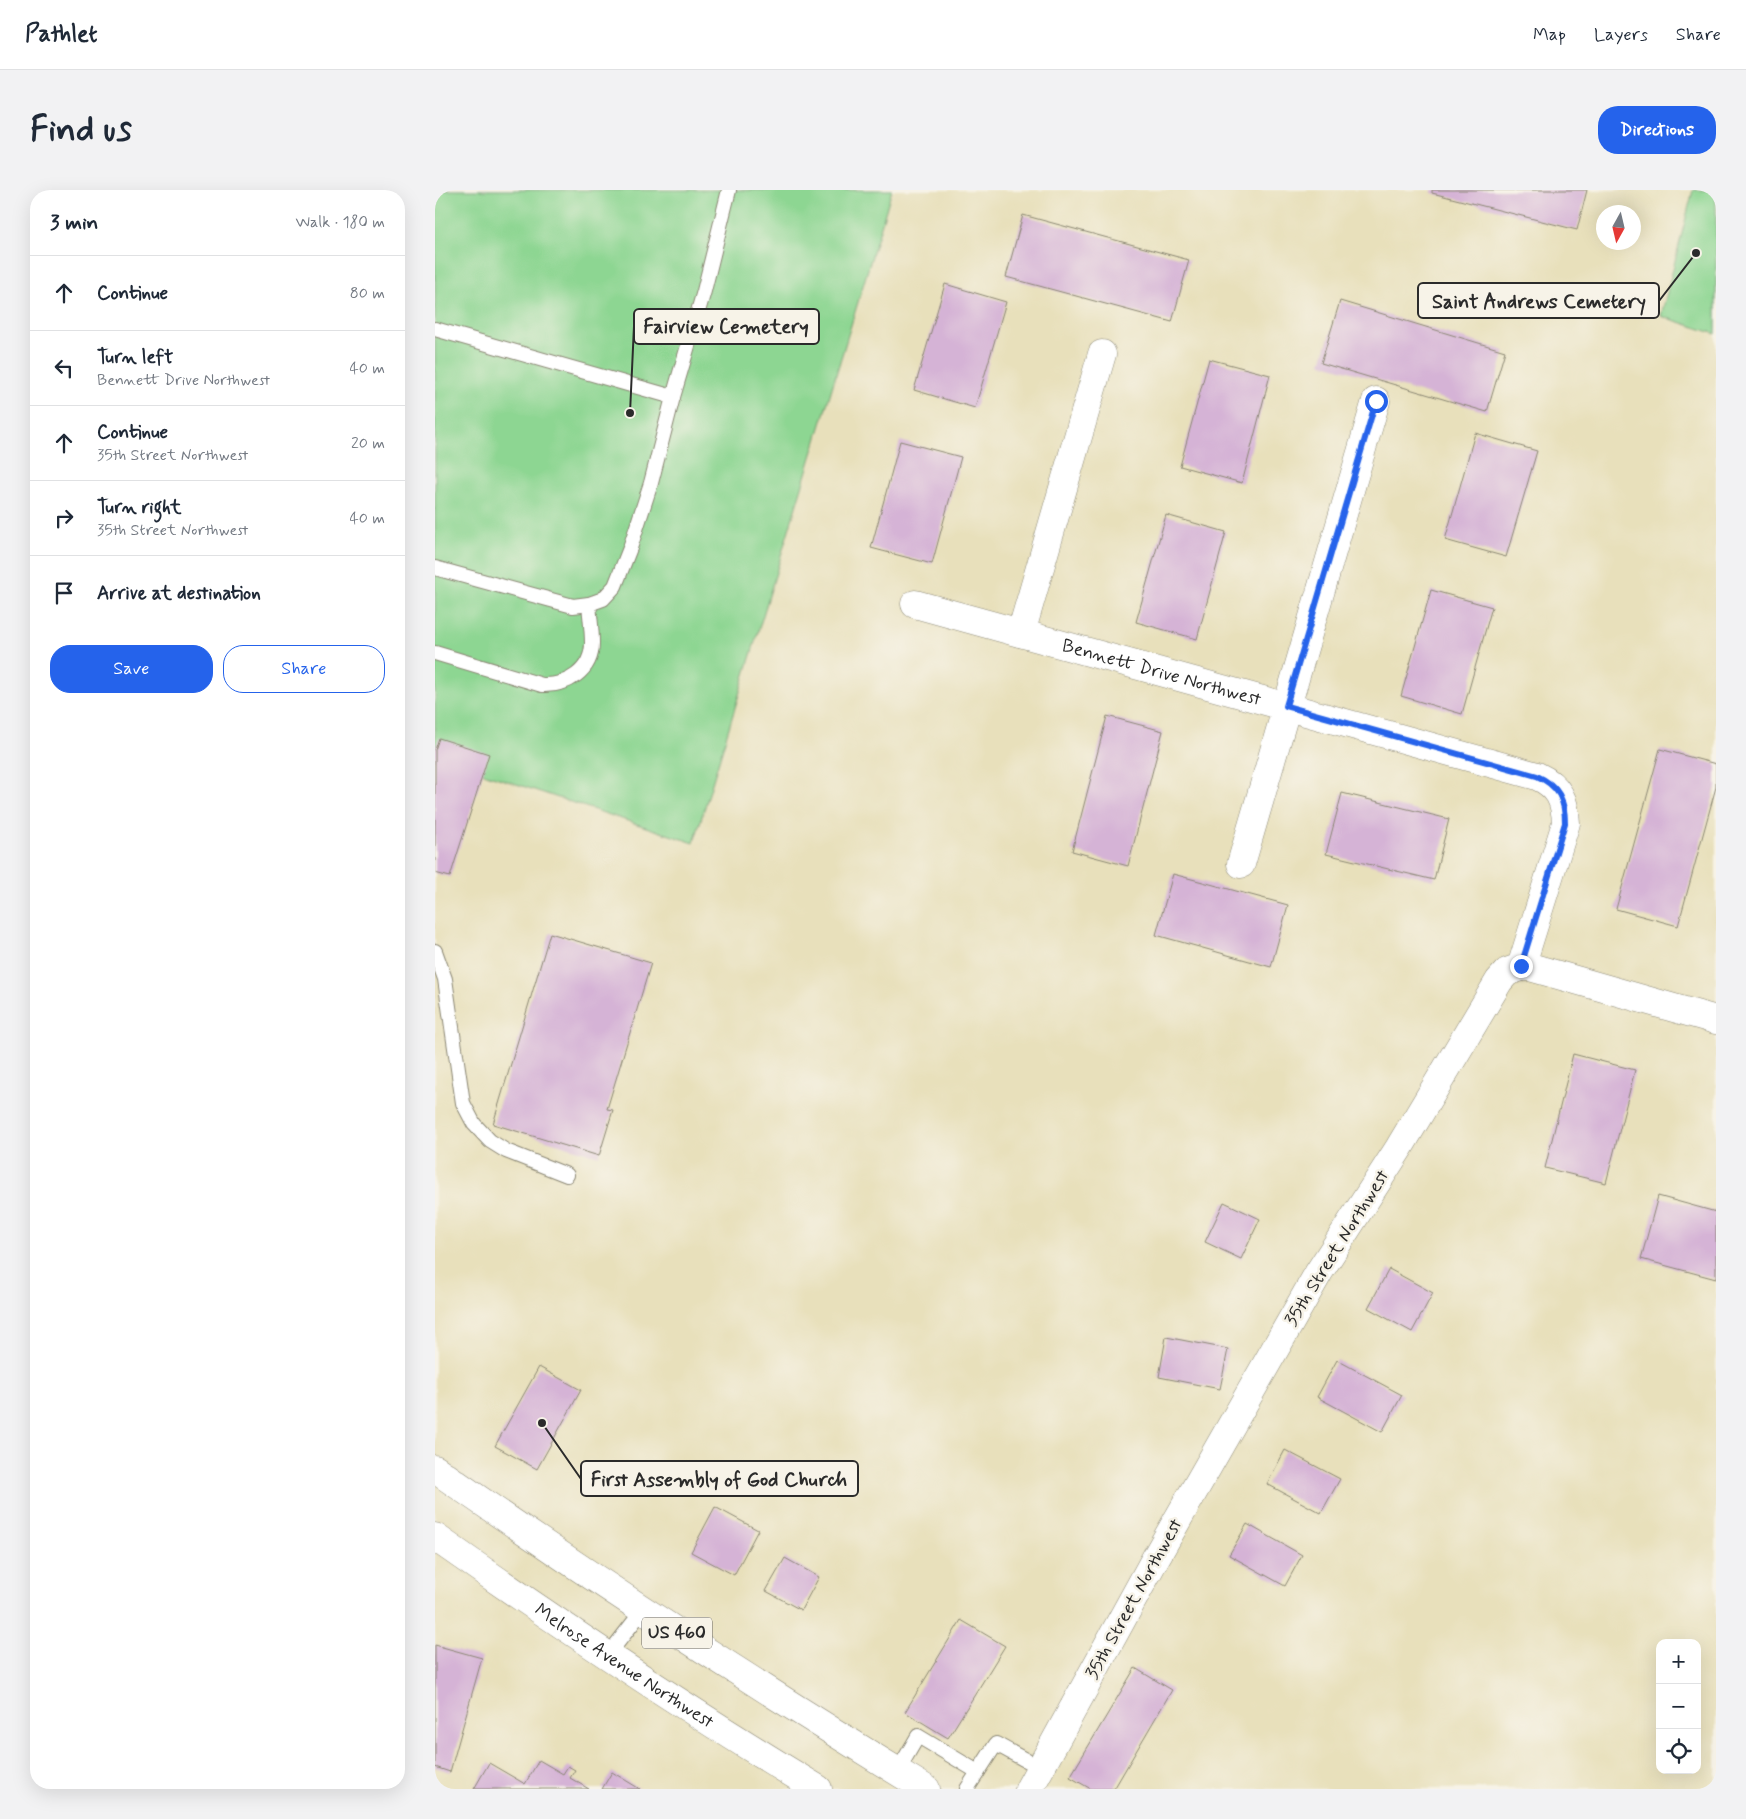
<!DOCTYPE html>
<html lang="en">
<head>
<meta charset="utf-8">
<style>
	:root { --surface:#fff; --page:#f2f2f3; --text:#1f2937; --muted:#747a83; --line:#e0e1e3; --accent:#2563eb }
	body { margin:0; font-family:Mynerve,sans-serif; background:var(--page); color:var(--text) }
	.controls { position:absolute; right:15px; bottom:15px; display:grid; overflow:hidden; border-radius:10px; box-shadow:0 5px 20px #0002 }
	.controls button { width:45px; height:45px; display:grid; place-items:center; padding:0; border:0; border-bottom:1px solid var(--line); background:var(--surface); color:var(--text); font:25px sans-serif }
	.compass { position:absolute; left:1161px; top:15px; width:45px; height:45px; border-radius:50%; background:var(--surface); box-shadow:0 5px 20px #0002; rotate:188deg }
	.stop { position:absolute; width:15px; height:15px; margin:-11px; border:4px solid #2563eb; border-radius:50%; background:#fff }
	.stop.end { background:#2563eb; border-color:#fff; box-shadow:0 1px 5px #0008 }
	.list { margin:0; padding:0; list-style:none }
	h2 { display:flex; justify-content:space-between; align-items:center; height:65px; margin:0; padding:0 20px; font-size:21px }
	h2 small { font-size:16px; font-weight:400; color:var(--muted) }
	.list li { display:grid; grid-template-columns:32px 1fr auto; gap:15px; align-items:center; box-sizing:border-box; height:75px; padding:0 20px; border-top:1px solid var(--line) }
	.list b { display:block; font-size:19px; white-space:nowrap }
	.list p { margin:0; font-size:16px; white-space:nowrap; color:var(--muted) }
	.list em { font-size:16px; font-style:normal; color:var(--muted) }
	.actions { display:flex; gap:10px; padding:15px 20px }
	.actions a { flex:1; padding:11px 0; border:1px solid var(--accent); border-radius:20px; text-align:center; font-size:18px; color:var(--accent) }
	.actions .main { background:var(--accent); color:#fff }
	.icon { flex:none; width:28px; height:28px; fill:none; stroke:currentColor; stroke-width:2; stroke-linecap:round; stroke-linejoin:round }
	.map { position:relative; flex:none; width:1281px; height:1599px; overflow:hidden; border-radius:20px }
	header { display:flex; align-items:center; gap:30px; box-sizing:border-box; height:70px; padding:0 25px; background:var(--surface); border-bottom:1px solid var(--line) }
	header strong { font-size:24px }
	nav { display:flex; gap:28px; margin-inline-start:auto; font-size:18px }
	.intro { display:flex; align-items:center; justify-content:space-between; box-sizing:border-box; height:120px; padding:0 30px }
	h1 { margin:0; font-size:35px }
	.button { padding:12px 22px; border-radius:20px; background:var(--accent); color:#fff; font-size:18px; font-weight:700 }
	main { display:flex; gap:30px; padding:0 30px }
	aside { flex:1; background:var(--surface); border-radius:20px; box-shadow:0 5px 20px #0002 }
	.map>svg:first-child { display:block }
</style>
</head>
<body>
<header>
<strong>Pathlet</strong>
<nav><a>Map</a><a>Layers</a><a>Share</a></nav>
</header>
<div class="intro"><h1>Find us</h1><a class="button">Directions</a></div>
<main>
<aside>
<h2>3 min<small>Walk · 180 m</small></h2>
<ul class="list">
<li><svg class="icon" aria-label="ahead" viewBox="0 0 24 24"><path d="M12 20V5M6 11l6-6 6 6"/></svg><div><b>Continue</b></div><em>80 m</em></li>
<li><svg class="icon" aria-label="left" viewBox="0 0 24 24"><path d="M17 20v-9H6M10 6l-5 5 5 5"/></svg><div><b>Turn left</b><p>Bennett Drive Northwest</p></div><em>40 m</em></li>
<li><svg class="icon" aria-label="ahead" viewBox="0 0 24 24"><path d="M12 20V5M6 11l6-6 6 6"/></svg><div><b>Continue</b><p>35th Street Northwest</p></div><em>20 m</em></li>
<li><svg class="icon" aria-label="right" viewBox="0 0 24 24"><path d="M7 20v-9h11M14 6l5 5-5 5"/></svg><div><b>Turn right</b><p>35th Street Northwest</p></div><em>40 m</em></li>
<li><svg class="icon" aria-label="arrive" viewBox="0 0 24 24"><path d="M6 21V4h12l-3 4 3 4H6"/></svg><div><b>Arrive at destination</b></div></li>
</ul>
<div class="actions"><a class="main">Save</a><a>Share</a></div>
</aside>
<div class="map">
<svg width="1281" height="1599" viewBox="0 0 1281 1599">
	<rect width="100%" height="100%" fill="#f7f3e8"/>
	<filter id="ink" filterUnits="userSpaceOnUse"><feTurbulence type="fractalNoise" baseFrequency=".02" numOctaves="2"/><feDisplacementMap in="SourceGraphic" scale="10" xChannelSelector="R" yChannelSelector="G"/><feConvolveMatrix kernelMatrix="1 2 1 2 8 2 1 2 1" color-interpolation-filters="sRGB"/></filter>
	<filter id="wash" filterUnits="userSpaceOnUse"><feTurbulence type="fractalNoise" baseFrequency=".0096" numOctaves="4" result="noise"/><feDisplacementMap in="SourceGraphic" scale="20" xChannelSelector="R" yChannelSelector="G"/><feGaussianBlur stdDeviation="1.12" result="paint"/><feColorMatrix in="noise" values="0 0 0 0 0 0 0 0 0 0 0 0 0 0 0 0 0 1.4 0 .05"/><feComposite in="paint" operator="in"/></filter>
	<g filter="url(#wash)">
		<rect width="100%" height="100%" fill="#e8e0bb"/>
		<g fill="#8dd692" stroke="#5c805e">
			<path d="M0 0H457L259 653 0 567Z"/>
			<path d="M1258 0H1281V144L1226 126Z"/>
		</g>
		<g id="blocks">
			<g fill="#d5b3d6">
				<path d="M997 0H1152L1142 40 997 3Z"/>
				<path d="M588 25 754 70 737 132 571 87Z"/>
				<path d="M510 94 571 112 540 218 479 200Z"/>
				<path d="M905 111 1070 161 1052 222 886 173Z"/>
				<path d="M774 169 835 185 807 293 745 276Z"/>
				<path d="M1040 243 1102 261 1071 367 1010 350Z"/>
				<path d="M465 251 526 267 497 374 436 358Z"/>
				<path d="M731 325 791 342 762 449 701 432Z"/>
				<path d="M996 400 1057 417 1027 524 966 506Z"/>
				<path d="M672 526 728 541 693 676 637 661Z"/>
				<path d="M4 548 54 564 15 687 0 683V560Z"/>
				<path d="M1225 559 1281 574V597L1243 736 1181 719Z"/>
				<path d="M907 603 1014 629 999 690 891 664Z"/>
				<path d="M738 684 853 715 836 777 721 745Z"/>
				<path d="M115 743 216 773 172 919 178 920 164 966 58 934Z"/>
				<path d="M1138 864 1200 880 1171 993 1110 978Z"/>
				<path d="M1223 1006 1281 1022V1089L1206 1069Z"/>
				<path d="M789 1012 825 1029 806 1069 770 1052Z"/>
				<path d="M954 1079 998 1103 977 1142 933 1118Z"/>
				<path d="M731 1147 793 1159 785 1199 724 1187Z"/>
				<path d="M902 1170 967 1205 947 1242 882 1207Z"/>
				<path d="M104 1177 146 1200 102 1279 60 1256Z"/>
				<path d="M850 1260 905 1289 886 1323 832 1294Z"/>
				<path d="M280 1317 323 1340 299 1385 256 1362Z"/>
				<path d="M812 1334 867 1365 850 1396 794 1365Z"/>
				<path d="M350 1368 384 1387 366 1420 331 1401Z"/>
				<path d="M526 1430 570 1456 513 1548 470 1522Z"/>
				<path d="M0 1455 47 1468 15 1582 0 1577Z"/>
				<path d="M700 1478 737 1500 679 1599H656L635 1587Z"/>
				<path d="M104 1570 128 1584 133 1576 140 1580 135 1588 154 1599H39L54 1573 90 1594Z"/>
				<path d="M177 1582 205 1599H167Z"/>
			</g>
		</g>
	</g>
	<g filter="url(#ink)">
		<use href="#blocks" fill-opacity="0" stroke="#8a8673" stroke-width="1"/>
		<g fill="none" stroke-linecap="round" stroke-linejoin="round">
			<g stroke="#8a8673" stroke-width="16">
				<g id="service">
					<path d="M0 139 238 207"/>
					<path d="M0 378 138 416 154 414 168 409 180 396 195 358 216 293 238 207 269 101 294 0"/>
					<path d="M0 463 107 495C132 496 157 481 157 453 157 440 155 427 154 414"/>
					<path d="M0 761 10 789 28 913 39 934 55 951 71 961 132 985"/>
					<path d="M173 1465 208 1420"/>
					<path d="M462 1582 483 1546 543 1582"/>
					<path d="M532 1599 561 1554 605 1578"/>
				</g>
			</g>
			<g stroke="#8a8673" stroke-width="29">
				<g id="minor">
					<path id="s1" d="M480 414 1102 586C1124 596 1130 610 1131 633L1086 777 1072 782 1064 791 964 958 884 1082 720 1369 594 1599"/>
					<path d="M586 443 667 164"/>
					<path d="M806 674 941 211"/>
					<path d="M1086 777H1095L1281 830"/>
				</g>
			</g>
			<g stroke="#8a8673" stroke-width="29">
				<g id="primary">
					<path d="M0 1279C160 1391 324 1497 491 1599"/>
					<path id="s2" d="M0 1347C125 1435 252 1520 383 1599"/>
				</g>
			</g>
			<use href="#service" stroke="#fff" stroke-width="14"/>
			<use href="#minor" stroke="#fff" stroke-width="28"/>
			<use href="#primary" stroke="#fff" stroke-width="28"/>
		</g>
	</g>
	<g fill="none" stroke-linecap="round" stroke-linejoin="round" filter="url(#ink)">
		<path stroke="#2563eb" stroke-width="6" d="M941 211 851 516 1102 586C1124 596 1130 610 1130 633L1086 776"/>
	</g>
	<g text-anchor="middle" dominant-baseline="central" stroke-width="5" stroke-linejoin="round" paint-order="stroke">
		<rect fill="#f7f3e8" stroke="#686764" stroke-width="1" x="207" y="1427.5" width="70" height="31" rx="4"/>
		<g font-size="18" font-weight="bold" fill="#2b2b2b">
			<text x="242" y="1443">US 460</text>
		</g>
		<g font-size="19" fill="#2b2b2b" stroke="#f7f3e8">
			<text stroke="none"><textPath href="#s1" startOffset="256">Bennett Drive Northwest</textPath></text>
			<text transform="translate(902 1058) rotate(-58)">35th Street Northwest</text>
			<text transform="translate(699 1409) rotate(-61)">35th Street Northwest</text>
			<text stroke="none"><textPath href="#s2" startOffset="229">Melrose Avenue Northwest</textPath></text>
		</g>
	</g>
	<path fill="none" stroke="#2b2b2b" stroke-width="2" d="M1261 63L1224 111M195 223L199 136M107 1233L146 1289"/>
	<g fill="#2b2b2b" stroke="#f7f3e8" stroke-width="2">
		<circle cx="1261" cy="63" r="5"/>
		<circle cx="195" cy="223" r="5"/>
		<circle cx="107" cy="1233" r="5"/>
	</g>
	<g fill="#f7f3e8" stroke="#2b2b2b" stroke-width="2">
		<rect x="983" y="93" width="241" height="35" rx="5"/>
		<rect x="199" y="119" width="185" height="35" rx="5"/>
		<rect x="146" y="1271" width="277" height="35" rx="5"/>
	</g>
	<g font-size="20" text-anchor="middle" font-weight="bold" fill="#2b2b2b">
		<text x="1104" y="118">Saint Andrews Cemetery</text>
		<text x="291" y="143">Fairview Cemetery</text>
		<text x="284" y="1296">First Assembly of God Church</text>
	</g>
</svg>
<div class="controls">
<button>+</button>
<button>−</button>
<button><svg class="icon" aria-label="locate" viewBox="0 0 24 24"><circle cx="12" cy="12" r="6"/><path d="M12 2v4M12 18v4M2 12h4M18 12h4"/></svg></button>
</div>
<svg class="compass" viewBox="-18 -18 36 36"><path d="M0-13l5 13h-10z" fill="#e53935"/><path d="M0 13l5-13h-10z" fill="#747a83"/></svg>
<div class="stop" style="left:941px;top:211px"></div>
<div class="stop end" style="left:1086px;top:776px"></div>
</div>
</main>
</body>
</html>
